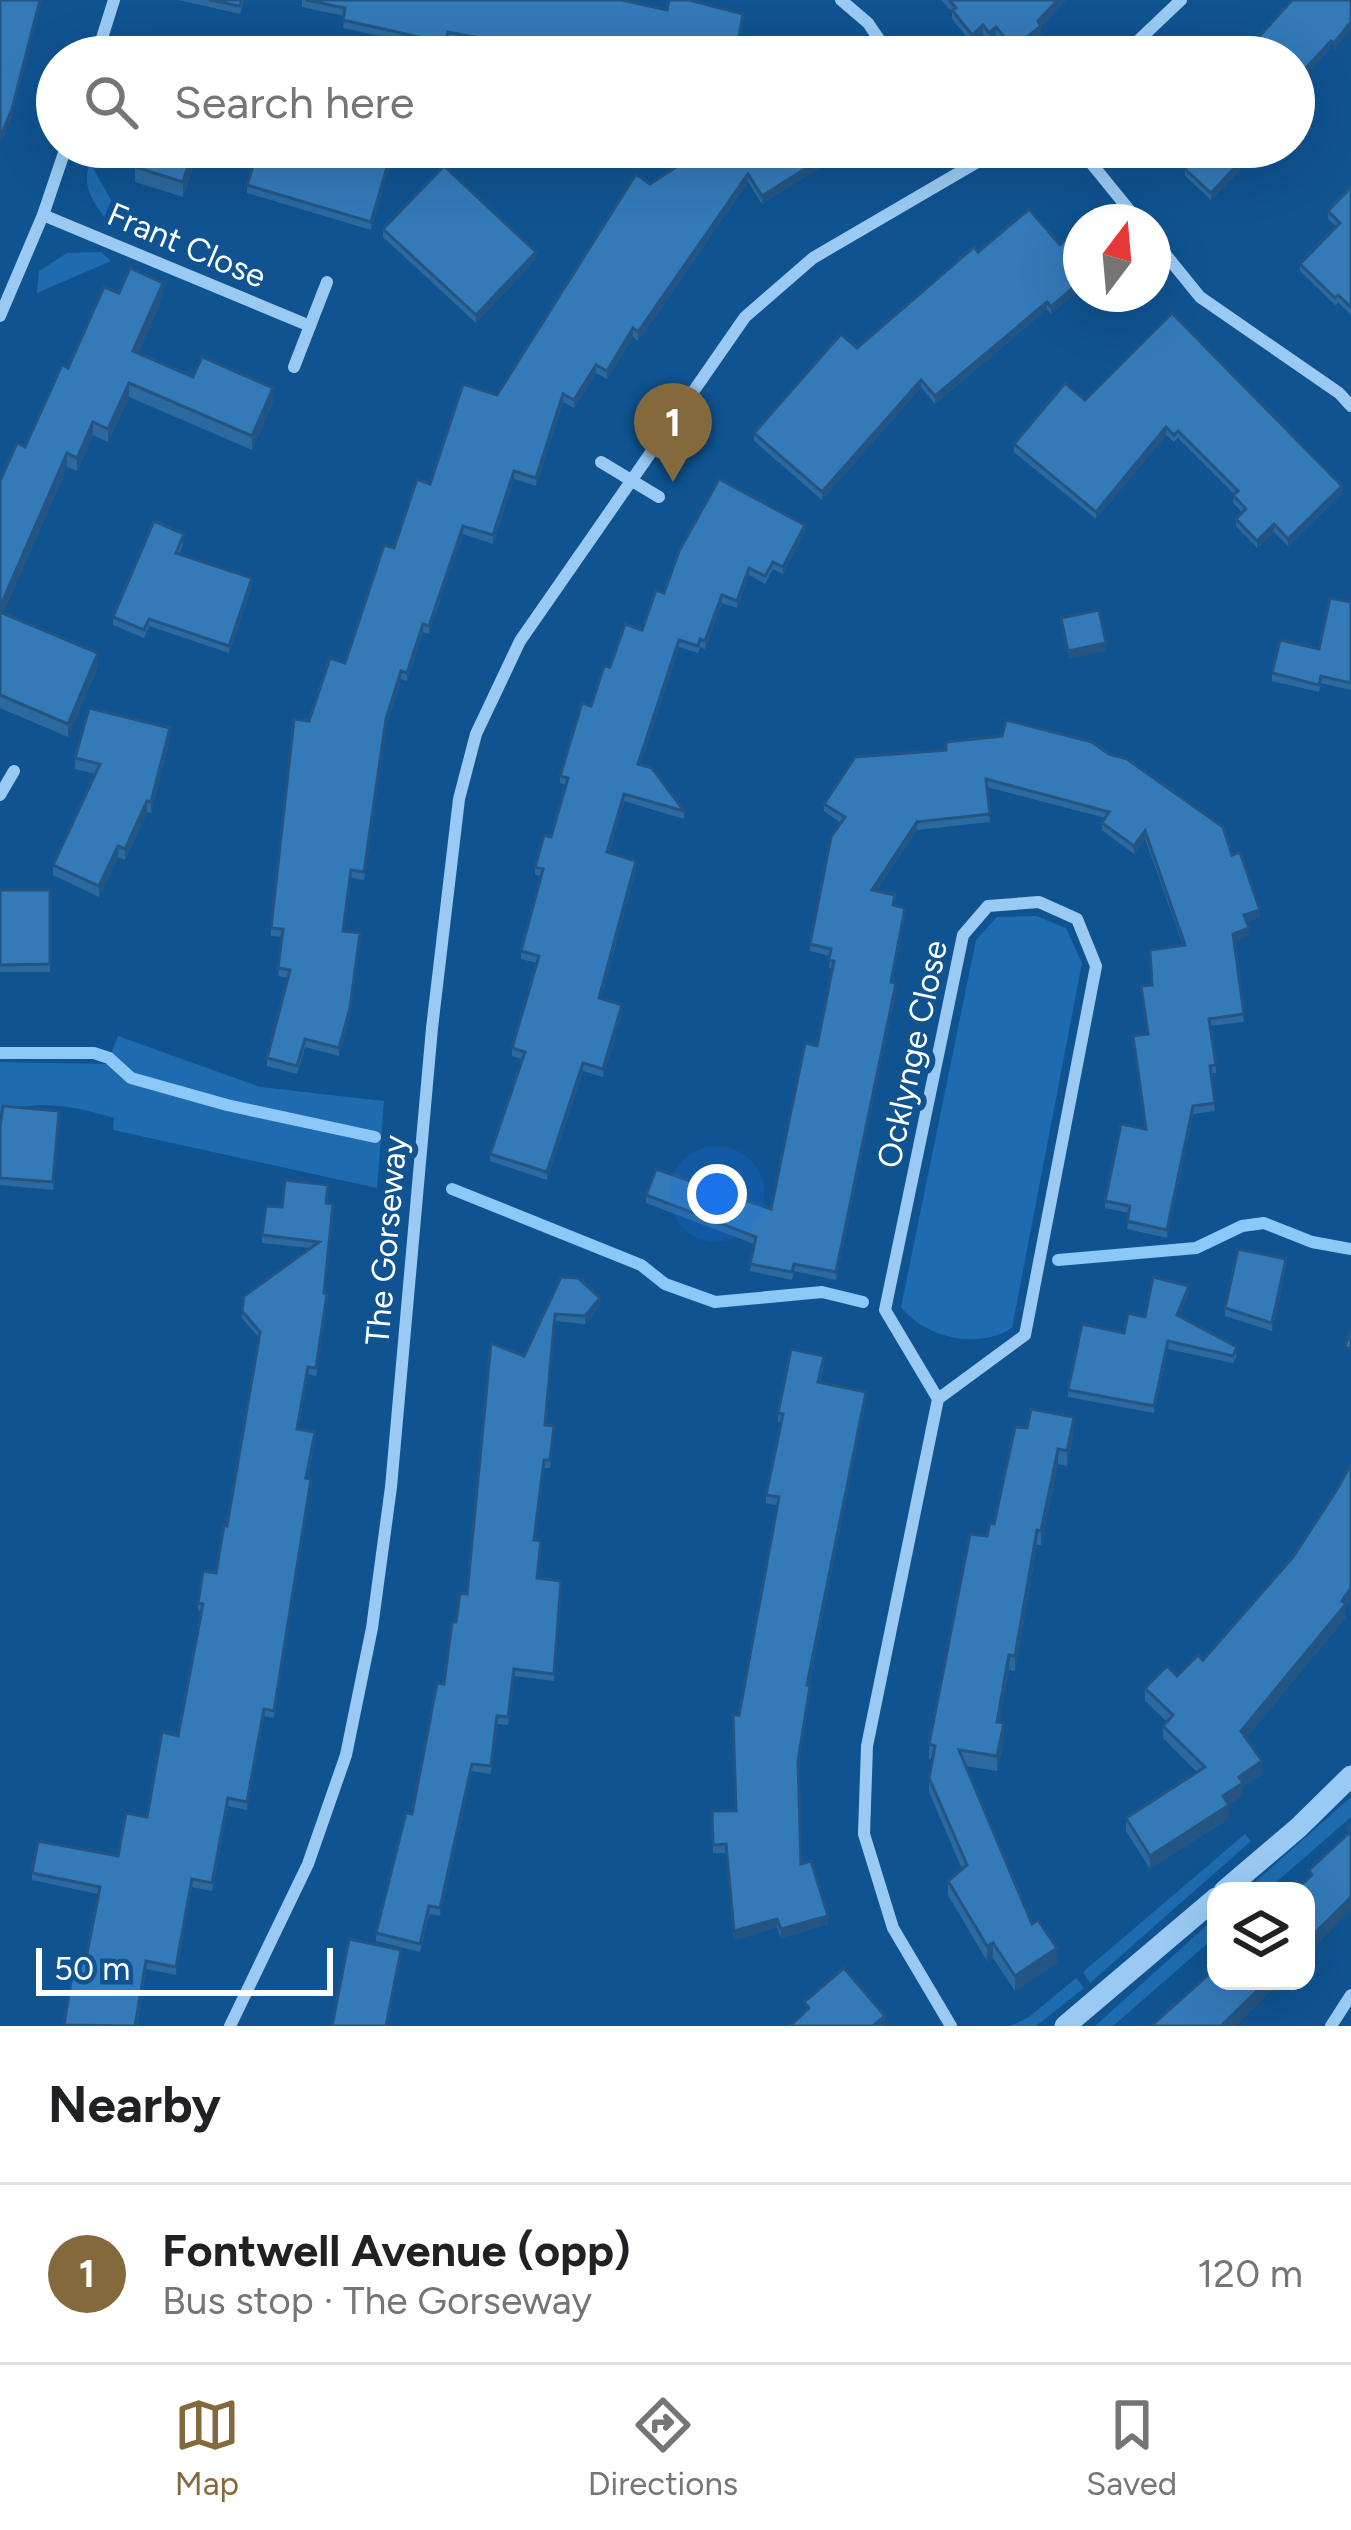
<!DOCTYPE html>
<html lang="en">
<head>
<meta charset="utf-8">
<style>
	:root { --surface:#fff; --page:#f2f2f2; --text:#202124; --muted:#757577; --line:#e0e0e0; --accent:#84693d }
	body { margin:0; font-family:Figtree,sans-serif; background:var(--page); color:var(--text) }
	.controls { position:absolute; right:36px; bottom:36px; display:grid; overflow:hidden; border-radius:24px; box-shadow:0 12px 48px #0002 }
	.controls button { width:108px; height:108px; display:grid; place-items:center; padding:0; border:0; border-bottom:3px solid var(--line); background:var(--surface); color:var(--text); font:60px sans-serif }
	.compass { position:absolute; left:1063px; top:204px; width:108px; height:108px; border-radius:50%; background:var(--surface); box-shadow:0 12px 48px #0002; rotate:16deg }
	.scale { position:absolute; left:36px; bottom:30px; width:297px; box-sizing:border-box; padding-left:12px; border:6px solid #fff; border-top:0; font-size:33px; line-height:42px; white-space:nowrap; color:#fff; -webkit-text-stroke:9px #0f5391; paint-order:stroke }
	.you { position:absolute; left:717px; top:1194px; width:42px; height:42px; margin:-30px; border:9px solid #fff; border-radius:50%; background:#1a73e8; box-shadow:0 0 0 18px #1a73e833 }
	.badge { display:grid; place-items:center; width:78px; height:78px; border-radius:50%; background:var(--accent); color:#fff; font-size:39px; font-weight:700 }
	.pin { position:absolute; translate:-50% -99px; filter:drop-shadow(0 3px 6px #0008) }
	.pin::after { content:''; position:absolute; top:63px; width:42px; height:36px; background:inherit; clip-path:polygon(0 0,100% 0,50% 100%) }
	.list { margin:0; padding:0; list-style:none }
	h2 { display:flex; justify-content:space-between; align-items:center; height:156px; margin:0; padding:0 48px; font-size:51px }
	h2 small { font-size:39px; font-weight:400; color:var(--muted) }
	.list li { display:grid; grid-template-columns:78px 1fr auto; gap:36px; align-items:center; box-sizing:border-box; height:180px; padding:0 48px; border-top:3px solid var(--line) }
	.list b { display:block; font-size:45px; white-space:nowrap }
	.list p { margin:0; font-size:39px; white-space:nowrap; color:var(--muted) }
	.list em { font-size:39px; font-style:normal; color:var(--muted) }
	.icon { flex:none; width:66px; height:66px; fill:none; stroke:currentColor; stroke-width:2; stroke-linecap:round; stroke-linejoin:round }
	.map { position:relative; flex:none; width:1351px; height:2026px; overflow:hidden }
	.search { position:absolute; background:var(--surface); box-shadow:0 12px 48px #0002; left:36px; right:36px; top:36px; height:132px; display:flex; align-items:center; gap:30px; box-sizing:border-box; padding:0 42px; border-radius:66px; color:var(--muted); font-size:45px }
	.sheet { height:336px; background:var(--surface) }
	nav { display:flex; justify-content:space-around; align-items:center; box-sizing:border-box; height:168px; border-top:3px solid var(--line); background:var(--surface); font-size:33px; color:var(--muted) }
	nav a { display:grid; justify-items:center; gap:6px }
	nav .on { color:var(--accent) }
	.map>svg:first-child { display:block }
</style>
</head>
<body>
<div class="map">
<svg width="1351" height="2026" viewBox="0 0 1351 2026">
	<rect width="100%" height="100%" fill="#0f5391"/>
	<g fill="#1e6baf">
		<path d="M90 163 119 214 111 225C96 207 80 187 90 163Z"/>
		<path d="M101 252 111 261 37 293 39 271 67 253Z"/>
		<path d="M1036 916 1066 928 1082 963 1012 1328C978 1350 925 1338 901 1307L976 940 997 917Z"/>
		<path d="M118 1036 260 1087 384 1101 377 1188 113 1130 114 1118C76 1107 38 1098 0 1114V1062L107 1064Z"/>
		<path d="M1351 1797V1817L1266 1891H1245Z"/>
		<path d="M1245 1834 1251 1841 1090 1983 1083 1972Z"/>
		<path d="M1216 1917V1936L1113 2026H1095Z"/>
		<path d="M1076 1978 1084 1988 1036 2026H1010L1029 2017Z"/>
	</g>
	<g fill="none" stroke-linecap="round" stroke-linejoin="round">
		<g stroke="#8bc7f7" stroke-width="12">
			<path d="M0 1053H94L109 1058 131 1078 227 1105 375 1137"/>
			<path d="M452 1189 641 1265 665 1284 715 1302 822 1292 863 1302"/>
			<path d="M1058 1260 1196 1248 1242 1226 1264 1223 1312 1242 1351 1249"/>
		</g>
		<g stroke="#9acaf3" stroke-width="12">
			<path d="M841 0 868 23 891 57"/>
			<path d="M96 57 114 0"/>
			<path d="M1121 57 1181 0"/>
			<path d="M950 147 965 169"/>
			<path d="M1078 147 1139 222"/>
			<path d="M43 215 310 326"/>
			<path d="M1153 239 1200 297 1339 393 1351 406"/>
			<path d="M0 316 43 215 66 147"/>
			<path d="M294 367 327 282"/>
			<path d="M601 462 659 497"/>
			<path d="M0 795 14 771"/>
			<path d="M938 1399 885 1310 963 935 988 906 1039 902 1077 919 1096 966 1025 1335 938 1399 867 1746 864 1834 893 1928 951 2026"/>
			<path d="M230 2026 308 1864 346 1755 372 1628 391 1487 432 1028 459 799 476 734 520 641 745 317 813 258 1003 147"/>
			<path d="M1331 2026 1351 1995"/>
		</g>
		<g stroke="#9acaf3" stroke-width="21">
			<path d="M1224 1891 1298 1828 1351 1776"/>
			<path d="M1065 2026 1216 1898"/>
		</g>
	</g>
	<g fill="#2c699f">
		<path d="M178 0H244L240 14Z"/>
		<path d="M302 0 667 10 743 22 737 57H577L542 49 540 57H537L448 40 445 50 343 28 344 16 302 7Z"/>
		<path d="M941 0H1066L1041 26V34L1013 57 996 35 989 41 983 34 972 43 952 19V12Z"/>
		<path d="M141 147H199L183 197 135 182V167Z"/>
		<path d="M395 147 371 230 247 193V185Z"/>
		<path d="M1182 147H1255V154L1211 200 1185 176V169L1195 159Z"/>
		<path d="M841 154 762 204 748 182 638 341 633 337 607 379 596 373 574 408 563 402 536 486 514 479 493 544 463 534 429 634 423 632 407 681 401 679 386 727 364 880 351 878 344 931 360 941 350 1016 339 1056 305 1047 297 1074 267 1066V1058L288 978 278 976 282 937 271 936V928L309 721 345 663 394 548 430 484 650 184Z"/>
		<path d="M1351 187V315L1338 302 1335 305 1300 271V264L1337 227 1328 219V211Z"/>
		<path d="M383 229 536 259 476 323 383 237Z"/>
		<path d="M1081 242V288L1051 314 1047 309 935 404 921 387 822 500 754 441V433L857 348 978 252Z"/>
		<path d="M119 293 163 296 138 353 193 377 273 402 252 450 129 397 108 442 93 435 77 471 67 467 3 613 98 666 68 737 0 708V481L25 447 68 368Z"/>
		<path d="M1172 313 1342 494 1288 546 1274 532 1257 548 1236 526V519L1242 512 1233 503 1234 494 1178 438 1174 442 1166 435 1096 519 1014 452V444L1085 400Z"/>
		<path d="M805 532 783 574 773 569 765 584 749 575 737 608 722 603 705 649 700 647 698 653 679 647 640 765 684 811V819L624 801 609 853 636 869 601 999 622 1013 603 1077 583 1071 547 1180 490 1161V1154L522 1059 512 1056V1048L537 963 521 959V951L541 876 535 875V867L551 837 566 785 560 783V776L591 706 610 667 642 630 664 593Z"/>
		<path d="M184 541 179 554 252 586 229 653 149 626 144 638 113 625V617Z"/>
		<path d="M1351 602V690L1321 683 1319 692 1272 681V673L1319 649Z"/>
		<path d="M170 739 151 813 147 812 125 860 118 857 99 897 53 875V865L95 774 75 769V758Z"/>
		<path d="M946 750 1232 855 1260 917 1246 922 1249 936 1234 941 1244 1022 1210 1026 1216 1065V1073H1211L1215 1111 1193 1114 1167 1238 1127 1229 1129 1213 1105 1208V1201L1145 1129 1133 1043V1036L1147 1034 1141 986 1152 985 1183 945 1145 839 1134 854 1102 830V823L1105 818 987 787 990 822 917 830 876 891 905 915 892 982 896 990 836 1280 794 1271 792 1280 750 1271 754 1244 646 1203V1195L771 1209 817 1046 832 968H829L830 956 810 951V944L841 823 824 811V804Z"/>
		<rect x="0" y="890" width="50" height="82"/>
		<path d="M59 1119 53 1190 0 1185V1127Z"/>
		<path d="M327 1203 324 1293 327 1302 316 1376 308 1374 298 1429 315 1439 308 1478 311 1486 274 1718 264 1716 247 1810 228 1806 212 1891 192 1887 176 1975 146 1969 137 2026H64L86 1959 98 1894 32 1880V1873L118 1856 147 1817 178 1736 202 1611 198 1610V1603L216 1573 227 1526 259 1338 242 1318V1311L310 1248 262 1243V1235L282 1207Z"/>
		<path d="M1286 1267 1272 1331 1225 1316V1308Z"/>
		<path d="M578 1278 600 1305 585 1324 555 1321 546 1425 554 1434 550 1468H544L535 1541 541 1549 538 1578 561 1581 554 1681 514 1676 508 1725 497 1724 491 1774 472 1771 440 1916 429 1914 420 1952 376 1941V1933L412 1814 444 1684 456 1622 467 1594 524 1356Z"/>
		<path d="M1189 1293 1179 1316 1237 1355 1233 1363 1168 1349 1154 1413 1068 1397V1390L1124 1333 1145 1317Z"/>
		<path d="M824 1365 820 1382 866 1401 809 1685 810 1694 798 1768 801 1864 828 1924 781 1938 777 1927 734 1940 726 1853H713L712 1811H735L739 1715 778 1506 766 1503V1495L782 1423 778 1422V1413Z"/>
		<path d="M1074 1432 1067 1466 1058 1464 1041 1545H1037L1015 1671 1009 1670 999 1722 1004 1738 997 1771 965 1766 1032 1924 1057 1963 1015 1991 993 1958 987 1961 948 1895V1881L962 1869 929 1792V1778L932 1760 929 1759V1744L987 1536 994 1524Z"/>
		<path d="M1346 1608V1617L1246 1738 1262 1774 1243 1786V1795L1228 1805 1229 1818 1150 1869 1126 1831V1818L1197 1772 1163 1738V1726L1167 1722 1145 1701V1688L1177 1676 1203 1660Z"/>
	</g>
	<g fill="#245582">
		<path d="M40 0H42L12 116 0 145V138Z"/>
		<path d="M1058 0H1066L1041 26V34L1013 57V48Z"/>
		<path d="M1351 22V29L1334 50V43Z"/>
		<path d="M983 25V34L972 43V35Z"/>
		<path d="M996 27V35L989 41V33Z"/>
		<path d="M1331 41V48L1294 89V81Z"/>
		<path d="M194 147H199L183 197V182Z"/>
		<path d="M393 147H395L371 230V222Z"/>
		<path d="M841 147V154L762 204V196Z"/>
		<path d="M1255 147V154L1211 200V193Z"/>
		<path d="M748 174V182L638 341V332Z"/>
		<path d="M536 252V259L476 323V315Z"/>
		<path d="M1081 281V288L1051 314V307Z"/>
		<path d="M163 283V296L133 365V351Z"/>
		<path d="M1047 302V309L935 404V396Z"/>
		<path d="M633 328V337L607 379V371Z"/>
		<path d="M596 365V373L574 408V400Z"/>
		<path d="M921 380V387L822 500V492Z"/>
		<path d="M129 383V397L108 442V429Z"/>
		<path d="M273 388V402L252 450V436Z"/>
		<path d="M563 394V402L536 486V478Z"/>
		<path d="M93 422V435L77 471V458Z"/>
		<path d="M1166 427V435L1096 519V512Z"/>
		<path d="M67 453V467L0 620V607Z"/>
		<path d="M514 471V479L493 544V535Z"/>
		<path d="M1342 486V494L1288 546V539Z"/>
		<path d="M1274 524V532L1257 548V541Z"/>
		<path d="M805 525V532L783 574V567Z"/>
		<path d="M463 526V534L429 634V626Z"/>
		<path d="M749 568V575L737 608V601Z"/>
		<path d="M252 578V586L229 653V646Z"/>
		<path d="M722 595V603L705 649V641Z"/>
		<path d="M423 624V632L407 681V673Z"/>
		<path d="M679 640V647L638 771V764Z"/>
		<path d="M1106 643V651L1068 659V651Z"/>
		<path d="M98 653V666L68 737V724Z"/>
		<path d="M401 671V679L386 727 364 880 386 719Z"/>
		<path d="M170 728V739L151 813V802Z"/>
		<path d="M624 794V801L607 860V852Z"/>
		<path d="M147 801V812L125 860V849Z"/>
		<path d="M917 822V830L872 897V890Z"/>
		<path d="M1145 831V839L1134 854V846Z"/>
		<path d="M118 846V857L99 897V886Z"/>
		<path d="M636 861V869L599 1006V998Z"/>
		<path d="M1260 910V917L1244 923V915Z"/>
		<path d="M1249 928V936L1233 942V934Z"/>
		<path d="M360 933 350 1016 339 1056V1048Z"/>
		<path d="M896 983V990L836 1280V1272Z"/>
		<path d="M622 1005V1013L603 1077V1069Z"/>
		<path d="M583 1063V1071L547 1180V1172Z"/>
		<path d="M1193 1106V1114L1167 1238V1230Z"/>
		<path d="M1286 1259V1267L1272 1331V1323Z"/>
		<path d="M1189 1286V1293L1177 1322V1315Z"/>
		<path d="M600 1298V1305L585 1324V1316Z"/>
		<path d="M1168 1341V1349L1154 1413V1406Z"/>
		<path d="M866 1392V1401L807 1694V1685Z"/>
		<path d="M1074 1417V1432L1067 1466V1451Z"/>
		<path d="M1058 1449V1464L1041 1545V1531Z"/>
		<path d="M311 1479V1486L274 1718V1711Z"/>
		<path d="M1037 1530V1545L1015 1671V1656Z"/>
		<path d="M1351 1588V1600L1346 1608V1617L1241 1744V1731Z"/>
		<path d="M1009 1655V1670L997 1737V1722Z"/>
		<path d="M264 1709V1716L247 1810V1802Z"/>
		<path d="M1004 1723V1738L997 1771V1756Z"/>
		<path d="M1262 1761V1774L1243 1786V1795L1223 1809V1796L1239 1777Z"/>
		<path d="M472 1764V1771L440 1916V1908Z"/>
		<path d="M1229 1805V1818L1150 1869V1856Z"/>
		<path d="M192 1879V1887L176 1975V1967Z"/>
		<path d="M1351 1897V1910L1306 1956V1942Z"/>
		<path d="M828 1916V1924L781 1938V1929Z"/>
		<path d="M777 1919V1927L734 1940V1931Z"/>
		<path d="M993 1943V1958L987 1961V1946Z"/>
		<path d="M1057 1948V1963L1015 1991V1976Z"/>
		<path d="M1267 1981H1281L1236 2026H1221Z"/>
		<path d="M885 2016V2026H873Z"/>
	</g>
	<g fill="#337ab9" stroke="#245582" stroke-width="3">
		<path d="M0 0H40L12 109 0 138Z"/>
		<path d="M209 0H242L240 6Z"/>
		<path d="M306 0H622L667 10 669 0H689L743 14 735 57H613L542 42 540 50 448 32 445 43 343 20 345 8Z"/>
		<path d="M949 0H1058L1038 21 1041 26 1013 48 996 27 989 33 983 25 972 35 952 10 956 8Z"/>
		<path d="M1292 0H1351V22L1334 43 1331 41 1294 81V57H1241Z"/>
		<path d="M141 147H194L183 182 135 167Z"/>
		<path d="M259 147H393L371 222 247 185Z"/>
		<path d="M707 147H840L762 196 748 174 638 332 633 328 607 371 596 365 574 400 563 394 536 478 514 471 493 535 463 526 429 626 423 624 407 673 401 671 386 719 364 872 351 870 343 931 360 933 350 1008 339 1048 305 1039 297 1066 267 1058 290 970 278 968 283 929 271 928 294 719 309 721 330 658 345 663 384 545 394 548 417 479 430 484 463 384 497 395 636 174 650 184Z"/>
		<path d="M1190 147H1254L1211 193 1185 169 1199 155Z"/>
		<path d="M444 166 536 252 476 315 383 229Z"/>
		<path d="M1351 187V307L1338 295 1335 298 1300 264 1340 223 1328 211Z"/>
		<path d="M1029 209 1060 245 1074 233 1081 242V281L1051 307 1047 302 935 396 921 380 822 492 754 433 841 334 857 348 974 247 978 252Z"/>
		<path d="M130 268 163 283 133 351 193 377 202 357 273 388 252 436 129 383 108 429 93 422 77 458 67 453 0 607V481L17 443 25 447 62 365 68 368 104 287 119 293Z"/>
		<path d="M1172 313 1342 486 1288 539 1274 524 1257 541 1236 519 1246 509 1233 495 1238 491 1178 431 1174 435 1166 427 1096 512 1014 444 1065 383 1085 400Z"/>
		<path d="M719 479 805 525 783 567 773 562 765 576 749 568 737 601 722 595 705 641 700 639 698 646 679 640 638 764 652 768 684 811 624 794 607 852 636 861 599 998 622 1005 603 1069 583 1063 547 1172 490 1154 525 1052 512 1048 539 956 521 951 543 869 535 867 544 835 551 837 568 778 560 776 582 703 591 706 604 666 610 667 625 624 642 630 656 590 664 593 679 551Z"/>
		<path d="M154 521 184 534 176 553 252 578 229 646 149 619 144 630 113 617Z"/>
		<path d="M1330 598 1351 602V683L1321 676 1319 685 1272 673 1280 640 1319 649Z"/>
		<path d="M1099 610 1106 643 1068 651 1061 618Z"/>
		<path d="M0 612 98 653 68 724 0 695Z"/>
		<path d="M89 708 170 728 151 802 147 801 125 849 118 846 99 886 53 865 100 764 75 758Z"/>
		<path d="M1006 720 1092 742 1109 754 1127 759 1223 827 1232 855 1240 852 1260 910 1244 915 1249 928 1233 934 1244 1014 1209 1019 1216 1065 1210 1066 1215 1103 1193 1106 1167 1230 1127 1221 1130 1206 1105 1201 1121 1124 1146 1129 1133 1036 1148 1034 1141 986 1152 985 1150 950 1185 945 1145 831 1134 846 1102 823 1109 812 986 779 990 814 917 822 872 890 895 895 893 905 905 908 891 982 896 983 836 1272 794 1264 792 1272 750 1264 756 1237 646 1195 656 1169 771 1209 805 1043 817 1046 834 961 829 960 831 949 810 944 831 837 845 817 824 804 855 757 946 750V742L1002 736Z"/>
		<path d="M0 890H50V964L0 965Z"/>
		<path d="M3 1106 59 1111 53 1182 0 1178V1127Z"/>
		<path d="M285 1180 328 1185 326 1203 333 1204 324 1293 327 1294 316 1368 308 1367 297 1429 315 1432 306 1478 311 1479 274 1711 264 1709 247 1802 228 1798 212 1883 192 1879 176 1967 146 1961 135 2026 64 2025 75 1957 86 1959 100 1887 32 1873 38 1841 118 1856 126 1813 147 1817 162 1732 178 1736 203 1604 198 1603 203 1571 216 1573 224 1525 227 1526 260 1332 242 1311 244 1296 319 1242 262 1235 266 1206 282 1207Z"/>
		<path d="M1238 1249 1286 1259 1272 1323 1225 1308Z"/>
		<path d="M561 1277 578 1278 600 1298 585 1316 555 1314 545 1425 554 1426 550 1460H544L534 1540 541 1541 537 1578 561 1581 554 1674 514 1669 508 1717 497 1716 491 1766 472 1764 440 1908 429 1906 420 1944 376 1933 406 1813 412 1814 437 1683 444 1684 452 1622H456L460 1593 467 1594 491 1343 524 1356Z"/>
		<path d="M1153 1277 1189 1286 1177 1315 1237 1347 1233 1356 1168 1341 1154 1406 1068 1390 1082 1324 1124 1333 1128 1313 1145 1317Z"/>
		<path d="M1351 1329V1349L1345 1347Z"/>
		<path d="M791 1349 824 1356 818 1382 866 1392 807 1685 810 1686 798 1761 801 1864 811 1861 828 1916 781 1929 777 1919 734 1931 726 1844 713 1845 712 1811H736L733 1715H739L779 1497 766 1495 783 1414 778 1413Z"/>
		<path d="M1031 1409 1074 1417 1067 1451 1058 1449 1041 1531 1037 1530 1015 1656 1009 1655 997 1722 1004 1723 997 1756 959 1750 1032 1924 1038 1920 1057 1948 1015 1976 993 1943 987 1946 948 1881 967 1865 929 1778 935 1746 929 1744 970 1534 987 1536 990 1523 994 1524 1015 1427 1027 1428Z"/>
		<path d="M1351 1464V1588L1342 1601 1346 1604 1241 1731 1262 1761 1239 1777 1243 1783 1223 1796 1229 1805 1150 1856 1126 1818 1205 1767 1163 1726 1173 1715 1145 1688 1167 1666 1177 1676 1198 1655 1203 1660 1293 1557 1336 1491Z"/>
		<path d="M1351 1824V1897L1306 1942V1891H1294L1312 1875 1309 1870 1351 1831 1347 1828Z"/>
		<path d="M349 1939 401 1950 386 2026H332Z"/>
		<path d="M844 1968 885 2016 873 2026H790L809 2008 804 2002Z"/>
		<path d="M1216 1968V1981H1267L1221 2026H1151Z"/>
	</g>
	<g text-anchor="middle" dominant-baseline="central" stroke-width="12" stroke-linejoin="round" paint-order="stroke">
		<g font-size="33" fill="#fff" stroke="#0f5391">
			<text transform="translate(187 245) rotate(23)">Frant Close</text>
			<text transform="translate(912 1054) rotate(-78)">Ocklynge Close</text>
			<text transform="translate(386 1240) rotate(-85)">The Gorseway</text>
		</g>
	</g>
</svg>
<div class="controls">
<button><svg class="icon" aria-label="layers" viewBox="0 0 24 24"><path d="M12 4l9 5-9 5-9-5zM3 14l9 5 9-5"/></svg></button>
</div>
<svg class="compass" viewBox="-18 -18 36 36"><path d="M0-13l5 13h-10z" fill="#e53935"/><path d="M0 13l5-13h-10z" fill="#757577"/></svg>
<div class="scale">50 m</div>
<div class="you"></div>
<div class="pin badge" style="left:673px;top:482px">1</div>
<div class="search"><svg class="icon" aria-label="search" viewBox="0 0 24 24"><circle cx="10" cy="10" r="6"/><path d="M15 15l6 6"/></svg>Search here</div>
</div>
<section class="sheet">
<h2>Nearby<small></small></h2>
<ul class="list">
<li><span class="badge">1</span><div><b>Fontwell Avenue (opp)</b><p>Bus stop · The Gorseway</p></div><em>120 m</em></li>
</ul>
</section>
<nav>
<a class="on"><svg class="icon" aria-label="map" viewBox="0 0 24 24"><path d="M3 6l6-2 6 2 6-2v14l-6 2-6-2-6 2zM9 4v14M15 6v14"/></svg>Map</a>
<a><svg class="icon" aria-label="directions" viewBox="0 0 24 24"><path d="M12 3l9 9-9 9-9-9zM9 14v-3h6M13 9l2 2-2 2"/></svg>Directions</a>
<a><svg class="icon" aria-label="saved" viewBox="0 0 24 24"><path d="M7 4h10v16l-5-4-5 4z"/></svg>Saved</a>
</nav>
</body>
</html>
